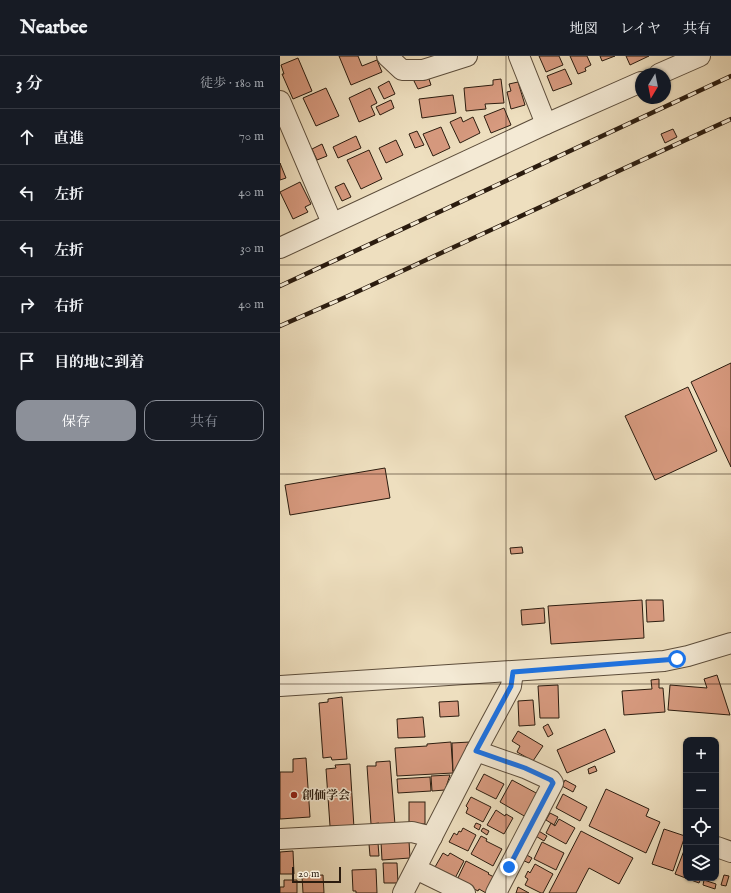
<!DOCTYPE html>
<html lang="ja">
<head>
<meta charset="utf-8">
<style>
	:root { --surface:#171b24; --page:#20242c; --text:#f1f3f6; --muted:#9ea1a6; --line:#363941; --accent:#8c9099 }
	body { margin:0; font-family:"IM FELL English","Noto Serif JP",serif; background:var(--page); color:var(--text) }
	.controls { position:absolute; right:12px; bottom:12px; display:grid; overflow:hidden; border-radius:8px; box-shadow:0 1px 3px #0004 }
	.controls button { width:36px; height:36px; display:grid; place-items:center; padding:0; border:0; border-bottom:1px solid var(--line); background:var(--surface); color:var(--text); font:20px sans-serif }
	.compass { position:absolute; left:355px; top:12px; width:36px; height:36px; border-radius:50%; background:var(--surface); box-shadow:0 1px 3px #0004; rotate:190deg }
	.scale { position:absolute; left:12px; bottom:10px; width:49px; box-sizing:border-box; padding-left:4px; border:2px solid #2b1c0f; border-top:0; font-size:11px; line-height:14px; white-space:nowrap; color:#2b1c0f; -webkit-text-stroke:3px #f4ead5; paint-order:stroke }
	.stop { position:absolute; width:12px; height:12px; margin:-9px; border:3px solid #1a73e8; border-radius:50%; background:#fff }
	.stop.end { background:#1a73e8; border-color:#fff; box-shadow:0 1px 4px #0008 }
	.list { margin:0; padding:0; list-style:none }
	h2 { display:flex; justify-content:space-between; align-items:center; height:52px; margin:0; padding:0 16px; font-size:17px }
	h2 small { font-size:13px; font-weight:400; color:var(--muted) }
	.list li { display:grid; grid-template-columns:26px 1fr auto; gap:12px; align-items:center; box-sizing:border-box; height:56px; padding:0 16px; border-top:1px solid var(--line) }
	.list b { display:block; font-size:15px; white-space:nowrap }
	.list em { font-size:13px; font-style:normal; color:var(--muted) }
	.actions { display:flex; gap:8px; padding:12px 16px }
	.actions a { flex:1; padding:9px 0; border:1px solid var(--accent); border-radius:12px; text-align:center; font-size:14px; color:var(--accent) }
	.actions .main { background:var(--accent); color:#fff }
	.icon { flex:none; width:22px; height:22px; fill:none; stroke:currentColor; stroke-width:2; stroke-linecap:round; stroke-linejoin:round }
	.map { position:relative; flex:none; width:451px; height:837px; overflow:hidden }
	header { display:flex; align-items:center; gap:24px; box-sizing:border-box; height:56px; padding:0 20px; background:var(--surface); border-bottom:1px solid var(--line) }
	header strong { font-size:19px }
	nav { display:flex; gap:22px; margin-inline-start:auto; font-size:14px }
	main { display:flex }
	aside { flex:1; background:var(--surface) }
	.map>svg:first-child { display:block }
</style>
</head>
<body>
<header>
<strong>Nearbee</strong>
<nav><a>地図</a><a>レイヤ</a><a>共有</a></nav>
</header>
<main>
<aside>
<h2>3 分<small>徒歩 · 180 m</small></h2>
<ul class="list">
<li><svg class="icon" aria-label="ahead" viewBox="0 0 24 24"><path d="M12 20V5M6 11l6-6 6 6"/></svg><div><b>直進</b></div><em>70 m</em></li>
<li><svg class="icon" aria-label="left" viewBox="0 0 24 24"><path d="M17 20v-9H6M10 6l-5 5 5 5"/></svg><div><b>左折</b></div><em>40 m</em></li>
<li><svg class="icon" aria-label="left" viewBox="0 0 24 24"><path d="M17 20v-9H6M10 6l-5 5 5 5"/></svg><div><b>左折</b></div><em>30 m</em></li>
<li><svg class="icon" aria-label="right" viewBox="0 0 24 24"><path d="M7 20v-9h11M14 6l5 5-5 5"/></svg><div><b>右折</b></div><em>40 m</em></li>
<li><svg class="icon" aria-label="arrive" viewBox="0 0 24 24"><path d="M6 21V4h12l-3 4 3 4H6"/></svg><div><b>目的地に到着</b></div></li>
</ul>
<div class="actions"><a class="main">保存</a><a>共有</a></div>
</aside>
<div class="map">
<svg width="451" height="837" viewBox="0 0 451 837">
	<rect width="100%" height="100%" fill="#eedfbf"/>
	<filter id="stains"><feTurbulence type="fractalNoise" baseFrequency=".005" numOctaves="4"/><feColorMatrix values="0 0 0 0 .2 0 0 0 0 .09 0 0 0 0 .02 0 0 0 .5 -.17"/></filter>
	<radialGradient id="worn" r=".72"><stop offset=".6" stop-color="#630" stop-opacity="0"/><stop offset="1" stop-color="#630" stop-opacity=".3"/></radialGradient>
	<g fill="#d79a7f" stroke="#2b1c0f">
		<path d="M59 0H78L82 10 97 4 102 16 71 29Z"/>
		<path d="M259 0H279L283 9 266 16Z"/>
		<path d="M290 0H307L311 9 305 12 306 15 298 18Z"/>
		<path d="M320 0H335L322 5Z"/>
		<path d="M346 0H369L350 9Z"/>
		<path d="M18 2 32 35 13 43 2 18H4L1 9Z"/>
		<path d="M285 13 292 28 273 35 267 20Z"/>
		<path d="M148 20 151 29 138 33 134 25Z"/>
		<path d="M221 23 224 47 205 48 206 53 186 55 184 32 213 29V24Z"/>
		<path d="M109 25 115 38 104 43 98 31Z"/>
		<path d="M238 26 245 49 231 53 227 36 231 35 229 28Z"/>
		<path d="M46 32 59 60 36 70 23 42Z"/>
		<path d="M90 32 97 47 91 50 95 59 79 66 69 42Z"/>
		<path d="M173 39 176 57 142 62 139 43Z"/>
		<path d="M111 44 114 52 100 59 96 51Z"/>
		<path d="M224 52 231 69 211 77 204 60Z"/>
		<path d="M181 61 183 66 193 61 200 77 180 87 170 66Z"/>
		<path d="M161 71 170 92 153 100 143 78Z"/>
		<path d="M393 73 397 81 385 87 381 78Z"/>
		<path d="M137 75 144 89 135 92 129 78Z"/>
		<path d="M76 80 81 92 58 102 53 91Z"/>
		<path d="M116 84 123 99 106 107 99 92Z"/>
		<path d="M42 88 47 100 37 104 32 93Z"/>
		<path d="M89 94 102 123 81 133 67 104Z"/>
		<path d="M0 107 6 122 0 124Z"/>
		<path d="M20 126 31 148 25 151 28 156 13 163 0 136Z"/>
		<path d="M64 127 71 141 62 145 55 131Z"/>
		<path d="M451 307V411L411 326Z"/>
		<path d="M408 331 437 395 375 424 345 360Z"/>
		<path d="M105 412 110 442 10 459 5 429Z"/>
		<path d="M242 491 243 497 231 498 230 492Z"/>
		<path d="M362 544 364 582 271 588 268 550Z"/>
		<path d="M366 544H383L384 565 367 566Z"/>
		<path d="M264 552 265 567 242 569 241 554Z"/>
		<path d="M437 619 450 659 388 654 390 629 427 632 424 623Z"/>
		<path d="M379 623V632H383L385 656 344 659 342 635 372 633 371 624Z"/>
		<path d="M278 629 279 662H260L258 630Z"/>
		<path d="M62 641 67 703 52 704 51 701 43 702 39 647 48 646V643Z"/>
		<path d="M253 644 255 669 239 670 238 645Z"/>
		<path d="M178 645 179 660 160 661 159 646Z"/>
		<path d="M143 661 145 681 118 682 117 663Z"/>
		<path d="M268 668 273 678 268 681 263 671Z"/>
		<path d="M325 673 335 696 287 717 277 694Z"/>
		<path d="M238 675 263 690 253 705 237 696 240 690 232 685Z"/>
		<path d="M171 686 173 717 117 720 115 692 147 690V688Z"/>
		<path d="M190 686 177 714 173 715 172 687Z"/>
		<path d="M26 702 30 761 0 763V716H13V703Z"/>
		<path d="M110 705 115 769 99 770V767L91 768 87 710H96V706Z"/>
		<path d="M70 708 74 772 59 773V770H50L46 713 56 712 55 709Z"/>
		<path d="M315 710 317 715 309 718 308 713Z"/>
		<path d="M204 718 224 728 216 743 196 733Z"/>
		<path d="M170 719 165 734 152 735 151 720Z"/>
		<path d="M150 721 151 735 118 737 117 723Z"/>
		<path d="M232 724 258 738 246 761 220 746Z"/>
		<path d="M285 724 296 730 293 736 282 730Z"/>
		<path d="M326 733 369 753 366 760 380 766 366 797 309 770Z"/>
		<path d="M283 738 307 751 300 765 276 752Z"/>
		<path d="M191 741 211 751 203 766 186 757 188 752 186 750Z"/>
		<rect x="129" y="746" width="16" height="22"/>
		<path d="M216 754 225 760 226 758 233 762 224 778 207 769Z"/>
		<path d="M270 757 278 761 274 769 266 764Z"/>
		<path d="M279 763 295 772 286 788 266 777 271 767 275 770Z"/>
		<path d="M196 767 201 769 199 774 194 771Z"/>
		<path d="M183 772 196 779 188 795 169 786 174 777 177 779 179 775 181 776Z"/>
		<path d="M203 772 209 775 207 779 201 775Z"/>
		<path d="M384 773 405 780 393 815 372 808Z"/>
		<path d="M257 774 267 780 264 785 254 779Z"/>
		<path d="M301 775 353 802 339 828 309 812 296 837H269Z"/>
		<path d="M201 780 207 783 206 785 222 793 213 810 191 798Z"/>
		<path d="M129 785 130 802 102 804 101 786Z"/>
		<path d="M262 786 284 797 276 814 254 803Z"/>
		<path d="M98 787 99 800H90L89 788Z"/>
		<path d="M405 792H406V822H421L419 827 395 818Z"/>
		<path d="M13 795 14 818H0V796Z"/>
		<path d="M163 797 168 800 170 797 184 805 174 824 158 816 155 811Z"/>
		<path d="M245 798 252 802 249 807 242 804Z"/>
		<path d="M186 805 209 817 208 818 214 821 206 837 199 833 198 835 177 824Z"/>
		<path d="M103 807H117L118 827H104Z"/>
		<path d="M255 808 273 818 263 837H261L245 829 248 823 245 821 248 815 250 817Z"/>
		<path d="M96 813 97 837H76V835H73L72 814Z"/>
		<path d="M43 819 44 837H23L22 820Z"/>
		<path d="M444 819 449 820 446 830 441 829Z"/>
		<path d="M4 824H17V837H0V831H4Z"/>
		<path d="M424 824 436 828 435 833 423 829Z"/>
		<path d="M238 831 249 837H236Z"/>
	</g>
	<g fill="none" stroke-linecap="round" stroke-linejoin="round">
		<g stroke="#5c4d3b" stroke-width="22">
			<g id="minor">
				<path d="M107 0 122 14H143L187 0"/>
				<path d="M239 0 266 68"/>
				<path d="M379 18 420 0"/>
				<path d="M0 45 52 167"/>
				<path d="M0 192 266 68 361 26"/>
				<path d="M0 630 384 605 408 600 451 587"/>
				<path d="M196 695 245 712 271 724 273 727 216 837"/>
				<path d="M0 783 132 776 152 781"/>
				<path d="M437 791 451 796"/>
				<path d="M136 813 185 837"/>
				<path d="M123 837 196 695 231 630 233 616"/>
			</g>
		</g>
		<use href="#minor" stroke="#f4ead5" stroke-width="20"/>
		<g stroke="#2b1c0f" stroke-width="4.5">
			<g id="rail">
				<path d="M0 230 451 20"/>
				<path d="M0 270 68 240 451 63"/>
			</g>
		</g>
		<use href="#rail" stroke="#f4ead5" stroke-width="3" stroke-dasharray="9" stroke-linecap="butt"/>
	</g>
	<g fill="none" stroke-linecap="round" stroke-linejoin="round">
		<path stroke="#1a73e8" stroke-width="5" d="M229 811 273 727 271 724 245 712 196 695 231 630 233 616 397 603"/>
	</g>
	<path fill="none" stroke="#2b1c0f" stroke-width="1" stroke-opacity="0.55" d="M226 0V837M0 209H451M0 418H451M0 628H451"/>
	<circle fill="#8f2418" stroke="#f4ead5" stroke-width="1.5" cx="14" cy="739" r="4"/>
	<g text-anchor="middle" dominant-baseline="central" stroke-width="3" stroke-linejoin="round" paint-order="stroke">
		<g font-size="12" font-weight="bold" fill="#2b1c0f" stroke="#f4ead5" text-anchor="start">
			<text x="22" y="739">創価学会</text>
		</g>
	</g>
	<rect width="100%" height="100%" filter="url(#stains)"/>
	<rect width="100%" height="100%" fill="url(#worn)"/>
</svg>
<div class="controls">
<button>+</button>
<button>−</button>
<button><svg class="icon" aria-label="locate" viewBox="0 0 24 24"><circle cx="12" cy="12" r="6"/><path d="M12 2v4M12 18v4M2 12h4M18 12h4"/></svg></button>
<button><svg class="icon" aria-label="layers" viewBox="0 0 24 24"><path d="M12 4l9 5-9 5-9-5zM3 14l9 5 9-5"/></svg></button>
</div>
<svg class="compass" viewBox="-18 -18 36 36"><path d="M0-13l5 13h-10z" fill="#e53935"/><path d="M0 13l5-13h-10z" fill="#9ea1a6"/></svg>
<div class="scale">20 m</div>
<div class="stop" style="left:397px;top:603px"></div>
<div class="stop end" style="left:229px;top:811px"></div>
</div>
</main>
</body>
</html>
